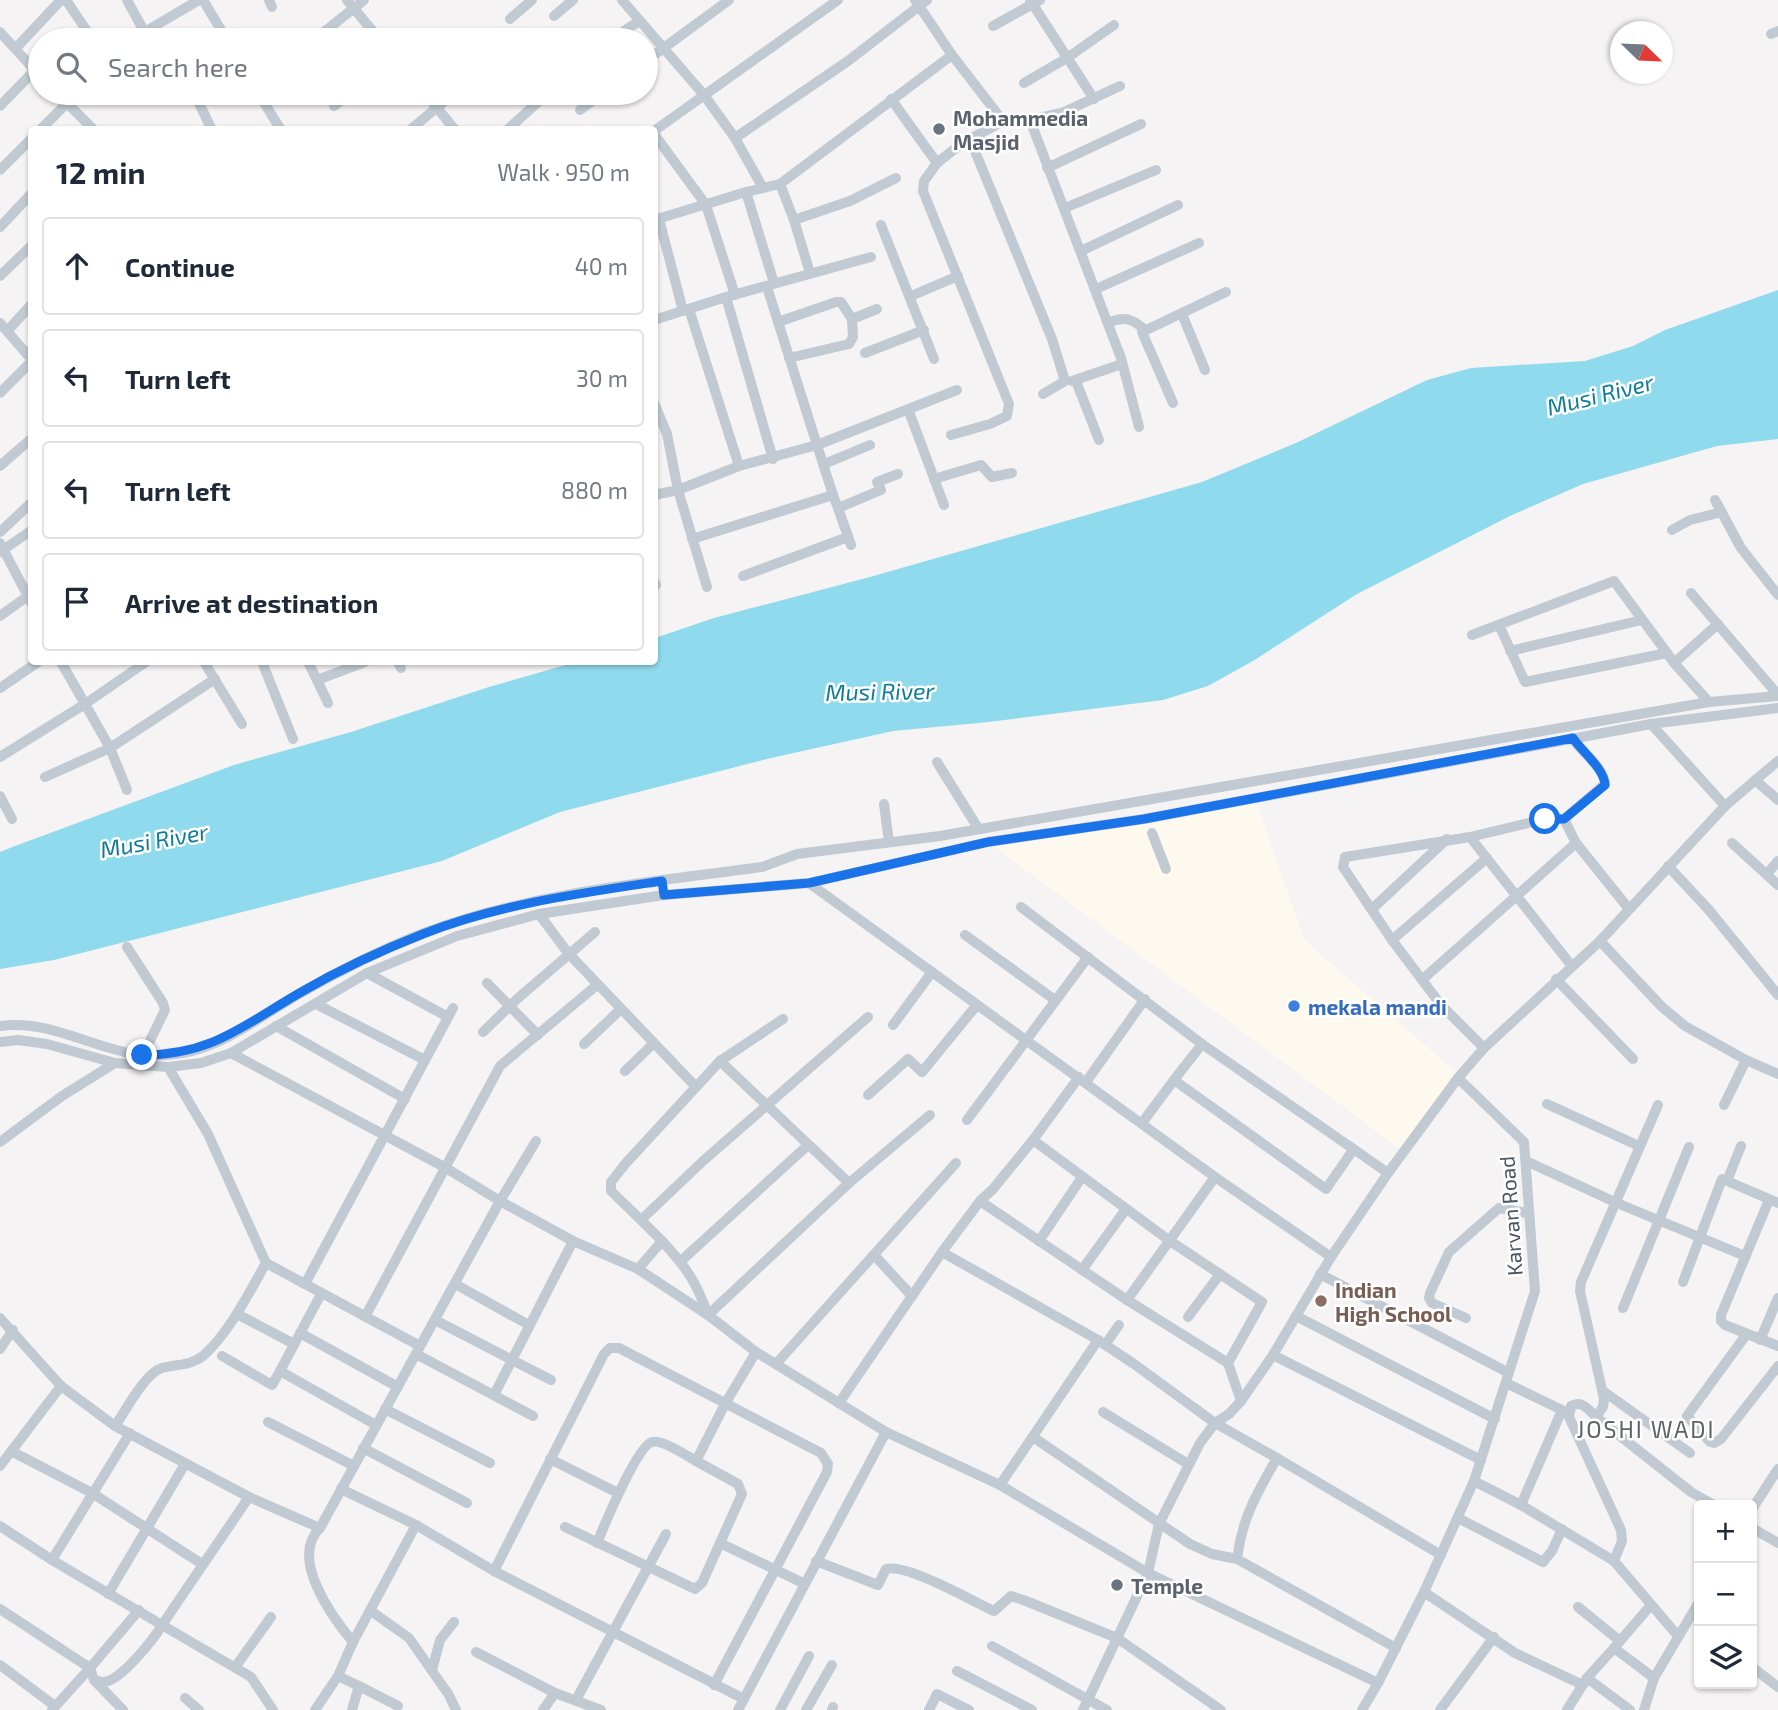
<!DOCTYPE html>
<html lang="en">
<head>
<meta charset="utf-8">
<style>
	:root { --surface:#fff; --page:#f2f2f3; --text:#1f2937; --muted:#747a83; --line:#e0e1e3 }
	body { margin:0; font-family:"Exo 2",sans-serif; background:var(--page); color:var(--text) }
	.controls { position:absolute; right:21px; bottom:21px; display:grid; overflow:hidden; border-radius:7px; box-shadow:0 2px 5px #0004 }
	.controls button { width:63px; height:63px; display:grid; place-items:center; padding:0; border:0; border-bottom:2px solid var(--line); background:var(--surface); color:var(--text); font:35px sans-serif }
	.compass { position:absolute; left:1610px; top:21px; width:63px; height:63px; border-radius:50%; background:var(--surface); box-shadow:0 2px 5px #0004; rotate:113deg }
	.stop { position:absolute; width:21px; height:21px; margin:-16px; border:5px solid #1a73e8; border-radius:50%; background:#fff }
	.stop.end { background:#1a73e8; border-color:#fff; box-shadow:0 2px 7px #0008 }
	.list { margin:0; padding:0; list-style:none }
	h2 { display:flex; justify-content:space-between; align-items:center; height:91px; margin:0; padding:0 28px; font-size:30px }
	h2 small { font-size:23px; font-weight:400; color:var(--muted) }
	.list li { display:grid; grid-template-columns:46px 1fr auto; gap:21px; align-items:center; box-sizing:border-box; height:98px; margin:0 14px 14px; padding:0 14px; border:2px solid var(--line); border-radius:7px }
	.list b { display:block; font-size:26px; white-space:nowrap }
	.list em { font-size:23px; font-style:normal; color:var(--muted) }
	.icon { flex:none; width:38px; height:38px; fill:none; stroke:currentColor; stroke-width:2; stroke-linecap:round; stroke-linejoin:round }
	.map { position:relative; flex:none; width:1778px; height:1710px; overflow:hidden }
	.search { position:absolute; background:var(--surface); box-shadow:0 2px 5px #0004; left:28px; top:28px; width:630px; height:77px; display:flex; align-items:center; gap:18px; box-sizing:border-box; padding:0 24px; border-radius:38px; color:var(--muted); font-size:26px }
	.panel { position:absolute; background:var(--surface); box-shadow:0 2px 5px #0004; left:28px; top:126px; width:630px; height:539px; border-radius:7px }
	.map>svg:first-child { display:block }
</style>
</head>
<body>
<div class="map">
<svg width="1778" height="1710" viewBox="0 0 1778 1710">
	<rect width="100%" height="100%" fill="#f5f3f3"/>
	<path fill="#fdf9ef" d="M1254 797 1305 941 1456 1072 1404 1152 988 842Z"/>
	<path fill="#90daee" d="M1778 290V439L1717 446 1583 484 1510 516 1357 594 1253 661 1208 686 1163 700 989 722 893 731 771 758 560 812 442 861 54 960 0 969V852L15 846 234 765 351 732 489 687 576 662H654L655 638 714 618 870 577 1202 482 1296 443 1427 380 1471 368 1585 361 1633 346 1665 330Z"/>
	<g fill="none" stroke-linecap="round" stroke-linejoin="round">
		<g stroke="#c1cad2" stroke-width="10">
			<path d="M66 0 93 40"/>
			<path d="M127 0 144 31 152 40"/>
			<path d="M203 0 227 40"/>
			<path d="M269 0 272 7"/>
			<path d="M347 0 380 40"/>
			<path d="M622 0 704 95 735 138 763 188"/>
			<path d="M915 0 952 55 1003 121"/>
			<path d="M1030 0 1094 99"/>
			<path d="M554 16 573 0"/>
			<path d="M510 19 532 0"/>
			<path d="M993 26 1040 0"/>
			<path d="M0 32 40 76"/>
			<path d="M1771 34 1778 31"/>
			<path d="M131 40 199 0"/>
			<path d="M314 40 364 0"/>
			<path d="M611 40 639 21"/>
			<path d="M16 48 61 0"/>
			<path d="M646 61 729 0"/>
			<path d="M1024 83 1067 58 1114 25"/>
			<path d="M61 93 67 103 94 130"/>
			<path d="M194 93 212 130"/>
			<path d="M258 93 281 130"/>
			<path d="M425 93 455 130"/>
			<path d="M134 96 139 93"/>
			<path d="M891 99 937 163"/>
			<path d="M0 106 34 71"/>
			<path d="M334 106 350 93"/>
			<path d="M580 110 603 93"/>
			<path d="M1030 120 1121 358 1139 427"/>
			<path d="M40 130 67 103"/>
			<path d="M410 130 454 93"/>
			<path d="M507 130 548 93"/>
			<path d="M654 131 838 0"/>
			<path d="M654 134 706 205 735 295"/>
			<path d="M735 138 848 61 927 0"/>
			<path d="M970 139 1052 339 1065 381 1043 394"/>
			<path d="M1047 168 1141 124"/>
			<path d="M0 170 32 138"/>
			<path d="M780 184 794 220 810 273"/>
			<path d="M746 192 774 283"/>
			<path d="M1065 208 1156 170"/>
			<path d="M659 219 683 311"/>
			<path d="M654 220 746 192 780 184 952 55"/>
			<path d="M794 220 850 201 896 178"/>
			<path d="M881 225 934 359"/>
			<path d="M0 227 32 193"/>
			<path d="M1081 251 1178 205"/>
			<path d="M0 276 32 245"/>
			<path d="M1096 289 1199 243"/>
			<path d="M911 296 958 276"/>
			<path d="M726 297 773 459"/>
			<path d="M689 309 739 466"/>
			<path d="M1182 314 1205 370"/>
			<path d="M654 320 726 297 871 257"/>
			<path d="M778 322 836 302H841L852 319 877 309"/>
			<path d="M0 323 32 360"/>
			<path d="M1108 323C1124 316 1132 318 1145 330"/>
			<path d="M8 330 32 304"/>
			<path d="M865 353 924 330"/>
			<path d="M789 358 849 344 853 337 852 319"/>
			<path d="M1072 381 1122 364"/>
			<path d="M1076 381 1099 440"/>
			<path d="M0 393 32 361"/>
			<path d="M654 403 667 434 678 490 707 587"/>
			<path d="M1173 403 1142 332 1226 292"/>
			<path d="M908 409 944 505"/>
			<path d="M951 435 990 424 1007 416 1009 404 923 191 924 181 937 163 961 144 1003 121 1030 120 1064 112 1120 86"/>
			<path d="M824 464 870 445"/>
			<path d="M0 466 32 438"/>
			<path d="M934 479 981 465 992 477 1012 473"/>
			<path d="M654 495 678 490 739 466 817 445 767 287"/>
			<path d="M833 495 838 508 881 490 877 482 898 474"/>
			<path d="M1715 500 1741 548 1778 595"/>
			<path d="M838 508 851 545"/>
			<path d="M1672 530 1690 520 1722 512"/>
			<path d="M0 532 32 502"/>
			<path d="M692 539 833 495 817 445 957 390"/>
			<path d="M0 543 32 604"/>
			<path d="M0 552 32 530"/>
			<path d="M743 576 848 537"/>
			<path d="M654 581 656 585"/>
			<path d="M1691 593 1778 695"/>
			<path d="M0 616 32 593"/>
			<path d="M1499 625 1525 682 1667 653 1674 663"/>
			<path d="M1472 635 1614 581 1667 653"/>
			<path d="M1510 651 1642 620"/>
			<path d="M61 662 110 748 127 790"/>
			<path d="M204 662 242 724"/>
			<path d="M262 662 293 739"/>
			<path d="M308 662 317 680 365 662"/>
			<path d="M398 662 401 668"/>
			<path d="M317 680 328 703"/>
			<path d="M0 688 38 662"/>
			<path d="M1709 702 1674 663 1718 624"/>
			<path d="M1651 724 1725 806"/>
			<path d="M0 757 85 704 146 662"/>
			<path d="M937 762 978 828"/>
			<path d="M45 777 110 748 215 679"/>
			<path d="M1755 780 1778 800"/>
			<path d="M0 796 12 819"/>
			<path d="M884 804 889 842"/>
			<path d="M1564 819 1605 784C1604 768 1582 752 1572 738"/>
			<path d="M1152 833 1166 869"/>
			<path d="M1470 837 1571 965"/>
			<path d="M1732 843 1778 885"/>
			<path d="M1668 866 1709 910 1778 995"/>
			<path d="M1767 874 1778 861"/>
			<path d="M809 883 1215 1177 1331 1257"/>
			<path d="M1021 907 1202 1044 1388 1173"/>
			<path d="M1372 909 1447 839"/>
			<path d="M539 914 568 953 696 1087"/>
			<path d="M965 935 1055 1000"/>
			<path d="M1392 940 1487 858"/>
			<path d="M1600 941 1662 1007 1685 1026 1746 1060 1724 1105"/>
			<path d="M127 947 163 1003 165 1010 141 1059"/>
			<path d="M367 973 448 1017"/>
			<path d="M1423 979 1576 843"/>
			<path d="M1556 979 1633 1059"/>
			<path d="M487 983 538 1035"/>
			<path d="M316 1004 425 1060"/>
			<path d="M893 1025 932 972"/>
			<path d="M0 1026C48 1019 92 1048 139 1055 153 1057 168 1055 182 1053 226 1046 266 1012 304 991 343 969 383 949 424 933 528 893 652 882 762 867L797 854 940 836 1709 702 1778 696"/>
			<path d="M276 1026 405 1099"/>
			<path d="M483 1032 517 999 595 932"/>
			<path d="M0 1042 18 1040 47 1044 115 1063 168 1067 201 1063 231 1053 367 973 457 936 539 914 664 895 809 883 988 842 1144 819 1651 724 1778 708"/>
			<path d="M584 1044 621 1009"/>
			<path d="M1484 1048 1441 1005 1392 940 1343 867 1345 857 1470 837 1545 819H1564L1576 843 1629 909"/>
			<path d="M231 1053 446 1168 500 1201 573 1241 638 1269 708 1315 756 1352 886 1432 1000 1485 1148 1573 1378 1683"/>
			<path d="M1746 1060 1778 1074"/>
			<path d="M720 1061 849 1183"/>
			<path d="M168 1067 208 1134 266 1263 420 1346"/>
			<path d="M625 1071 654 1043"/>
			<path d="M1174 1080 1202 1044"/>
			<path d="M1086 1082 1145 999"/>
			<path d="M868 1095 908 1059 922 1072 976 1006"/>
			<path d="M1547 1104 1639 1146"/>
			<path d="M1658 1105 1581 1282 1580 1291 1604 1399 1603 1407 1596 1417C1588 1409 1582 1400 1571 1406L1569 1417 1621 1530 1622 1541 1614 1561 1678 1636"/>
			<path d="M967 1120 1088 957"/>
			<path d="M1142 1123 1174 1080 1326 1189 1353 1150"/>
			<path d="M1033 1140 1170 1241 1262 1302 1228 1363 1241 1401"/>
			<path d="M0 1142 62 1096 115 1063"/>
			<path d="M1741 1146 1727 1181 1778 1203"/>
			<path d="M1526 1161 1617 1203 1745 1256"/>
			<path d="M1769 1200 1721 1315V1321L1725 1325 1778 1346"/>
			<path d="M980 1201 1127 1300 1228 1363"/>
			<path d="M641 1220 611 1191V1182L626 1163 720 1061 783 1019"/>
			<path d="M662 1241C686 1267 696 1281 708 1315L849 1183 930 1115"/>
			<path d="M1039 1241 1082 1177"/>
			<path d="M942 1252 1098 1340 1134 1364 1215 1423 1277 1458 1441 1555"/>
			<path d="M874 1255 912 1296"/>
			<path d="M681 1261 808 1145"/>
			<path d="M638 1269 662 1241 641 1220 703 1161 868 1017"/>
			<path d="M1082 1270 1126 1209"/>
			<path d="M1320 1274 1509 1373"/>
			<path d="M1683 1282 1722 1179 1727 1181"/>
			<path d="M305 1284 453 1008"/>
			<path d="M455 1284 529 1325"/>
			<path d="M321 1294 280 1371 376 1425"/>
			<path d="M1127 1300 1215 1177"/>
			<path d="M1623 1308 1689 1147"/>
			<path d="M237 1314 294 1344"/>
			<path d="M366 1315 500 1066 597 985"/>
			<path d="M1296 1316 1495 1419"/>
			<path d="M1188 1317 1220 1274"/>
			<path d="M0 1318 61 1386 115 1426 249 1497 320 1528"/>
			<path d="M1466 1318 1432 1303 1429 1298 1430 1293 1449 1252 1499 1208 1527 1213"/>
			<path d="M435 1320 551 1380"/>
			<path d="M300 1333 398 1387"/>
			<path d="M1746 1335 1687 1416 1710 1442 1714 1443 1721 1439 1778 1366"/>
			<path d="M1760 1340 1778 1298"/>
			<path d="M1105 1345 1119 1325"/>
			<path d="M0 1349 13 1330"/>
			<path d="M416 1354 533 1416"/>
			<path d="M1273 1355 1481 1460"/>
			<path d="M222 1356 272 1385 280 1371"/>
			<path d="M776 1364 956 1163"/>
			<path d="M1603 1391 1690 1453"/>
			<path d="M494 1395 573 1241"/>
			<path d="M839 1403 942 1252 980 1201 993 1189 1033 1140 1079 1077"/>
			<path d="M385 1409 490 1463"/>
			<path d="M1103 1412 1188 1464"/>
			<path d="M1596 1417 1691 1492 1714 1505"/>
			<path d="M268 1422 354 1466"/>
			<path d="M115 1426C126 1410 145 1373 162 1368 176 1364 190 1366 203 1356 229 1333 249 1293 266 1263"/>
			<path d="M1033 1437 1190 1544 1212 1554 1237 1559 1396 1648"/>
			<path d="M363 1448 467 1503"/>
			<path d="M11 1451 92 1493 202 1564"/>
			<path d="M550 1459 618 1493"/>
			<path d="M0 1466 61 1386"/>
			<path d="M1474 1481 1521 1505 1562 1410 1506 1383"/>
			<path d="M1000 1485 1098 1340"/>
			<path d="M341 1489 416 1525 494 1571 744 1699"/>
			<path d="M1521 1505 1614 1561"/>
			<path d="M1752 1509 1778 1469"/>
			<path d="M1458 1518 1543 1562 1552 1551 1562 1529"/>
			<path d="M0 1526 52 1560 162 1625 249 1497"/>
			<path d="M565 1527 695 1589 702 1583 742 1494 738 1484 696 1461"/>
			<path d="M1752 1528 1778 1543"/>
			<path d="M597 1543C604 1526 637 1446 652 1442 662 1439 687 1456 696 1461L725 1404 756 1352"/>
			<path d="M720 1543 805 1584"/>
			<path d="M1237 1559C1242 1518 1257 1493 1277 1458"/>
			<path d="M52 1560 130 1433"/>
			<path d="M816 1561 878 1585 886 1569C906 1563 972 1601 994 1611L1011 1596 1026 1601 1117 1638 1221 1710"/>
			<path d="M494 1571 604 1354 610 1348H619L821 1453 828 1464 827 1472 714 1685"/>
			<path d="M1424 1592 1515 1653 1583 1685"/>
			<path d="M108 1594 185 1464"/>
			<path d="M1651 1605 1614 1648 1654 1678"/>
			<path d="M1578 1607 1620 1641"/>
			<path d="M0 1609 90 1668 139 1610"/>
			<path d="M371 1611 409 1638 449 1695 456 1710"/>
			<path d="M353 1642C332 1617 289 1558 320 1528L500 1201 536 1141"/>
			<path d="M992 1646 1107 1710"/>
			<path d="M476 1652 555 1693 601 1710"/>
			<path d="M0 1665 55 1706"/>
			<path d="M236 1666 271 1617"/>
			<path d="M1752 1667 1778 1687"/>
			<path d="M90 1668 94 1680C98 1681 102 1682 105 1682 122 1679 154 1639 162 1625L251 1677 273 1710"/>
			<path d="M432 1670 440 1640 454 1622"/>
			<path d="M957 1671 1032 1710"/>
			<path d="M338 1676 359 1686 352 1710"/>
			<path d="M1587 1678 1630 1710"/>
			<path d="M94 1680 123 1710"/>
			<path d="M359 1686 398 1706"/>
			<path d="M185 1698 199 1710"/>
			<path d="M576 1700 666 1534"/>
			<path d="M52 1710 90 1668"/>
			<path d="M315 1710 338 1676 353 1642 416 1525"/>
			<path d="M543 1710 555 1693"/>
			<path d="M738 1710 886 1432"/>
			<path d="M780 1710 809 1656"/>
			<path d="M806 1710 832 1665"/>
			<path d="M832 1710 833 1707"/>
			<path d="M929 1710 937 1694 969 1710"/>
			<path d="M1083 1710 1148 1573 1159 1524 1200 1443 1215 1423 1229 1414 1241 1401 1273 1355 1331 1257 1388 1173 1458 1078"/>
			<path d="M1362 1710 1378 1683 1424 1592 1474 1481 1535 1291 1524 1142 1458 1078 1484 1048 1600 941 1725 806 1778 761"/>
			<path d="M1440 1710 1494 1637"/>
			<path d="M1567 1710 1587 1678 1614 1648"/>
			<path d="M1644 1710 1654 1678 1699 1602"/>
		</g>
	</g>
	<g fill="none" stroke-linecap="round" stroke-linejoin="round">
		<path stroke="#1a73e8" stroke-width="9" d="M142 1055C213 1055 245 1024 303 991 341 969 382 950 423 934 499 904 582 893 662 881L664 895 809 883 988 842 1144 819 1573 738C1582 752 1604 768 1605 785L1564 819H1545"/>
	</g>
	<g fill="#6b7280" stroke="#fff" stroke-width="2.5">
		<circle cx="939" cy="129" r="7"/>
		<circle cx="1117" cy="1585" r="7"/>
	</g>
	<circle fill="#3f7fe0" stroke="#fff" stroke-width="2.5" cx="1294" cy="1006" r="7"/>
	<circle fill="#8d6e63" stroke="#fff" stroke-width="2.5" cx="1321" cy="1301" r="7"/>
	<g text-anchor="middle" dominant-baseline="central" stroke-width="5" stroke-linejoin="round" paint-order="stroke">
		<g font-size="21" font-weight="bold" fill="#5b616d" stroke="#fff" text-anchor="start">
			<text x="953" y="117">Mohammedia<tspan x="953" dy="24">Masjid</tspan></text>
			<text x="1131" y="1585">Temple</text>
		</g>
		<g font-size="21" font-weight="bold" fill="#366cbe" stroke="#fff" text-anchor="start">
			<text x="1308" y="1006">mekala mandi</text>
		</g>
		<g font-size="21" fill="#4a5661" stroke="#fff">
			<text transform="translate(1510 1216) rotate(-94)">Karvan Road</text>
		</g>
		<g font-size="21" font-weight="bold" fill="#785e54" stroke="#fff" text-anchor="start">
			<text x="1335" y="1289">Indian<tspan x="1335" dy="24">High School</tspan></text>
		</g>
		<g font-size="23" font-style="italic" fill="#0c7c9b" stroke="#fff">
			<text transform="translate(1600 394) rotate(-14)">Musi River</text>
			<text transform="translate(880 691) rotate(-1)">Musi River</text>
			<text transform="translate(154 840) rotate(-10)">Musi River</text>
		</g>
		<g font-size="23" letter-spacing="2" fill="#5f6368" stroke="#fff">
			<text x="1646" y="1429">JOSHI WADI</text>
		</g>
	</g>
</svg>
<div class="controls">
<button>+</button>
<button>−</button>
<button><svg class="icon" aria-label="layers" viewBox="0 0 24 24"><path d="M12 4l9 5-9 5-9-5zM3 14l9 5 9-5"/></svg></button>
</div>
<svg class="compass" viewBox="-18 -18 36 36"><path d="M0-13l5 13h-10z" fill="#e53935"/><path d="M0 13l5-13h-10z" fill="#747a83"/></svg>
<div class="stop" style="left:1545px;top:819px"></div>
<div class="stop end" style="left:142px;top:1055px"></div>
<div class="search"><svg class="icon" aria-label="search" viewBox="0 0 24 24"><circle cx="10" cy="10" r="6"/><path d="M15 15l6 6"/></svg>Search here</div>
<section class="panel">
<h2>12 min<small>Walk · 950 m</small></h2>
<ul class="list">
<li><svg class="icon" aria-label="ahead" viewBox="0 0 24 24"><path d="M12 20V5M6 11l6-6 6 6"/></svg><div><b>Continue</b></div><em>40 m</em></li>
<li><svg class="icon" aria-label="left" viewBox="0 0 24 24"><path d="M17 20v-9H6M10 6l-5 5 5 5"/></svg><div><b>Turn left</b></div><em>30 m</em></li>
<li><svg class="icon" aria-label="left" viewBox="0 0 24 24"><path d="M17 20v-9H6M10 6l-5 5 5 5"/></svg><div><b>Turn left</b></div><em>880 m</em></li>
<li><svg class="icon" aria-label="arrive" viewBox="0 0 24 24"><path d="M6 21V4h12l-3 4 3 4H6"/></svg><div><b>Arrive at destination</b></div></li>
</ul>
</section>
</div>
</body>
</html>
